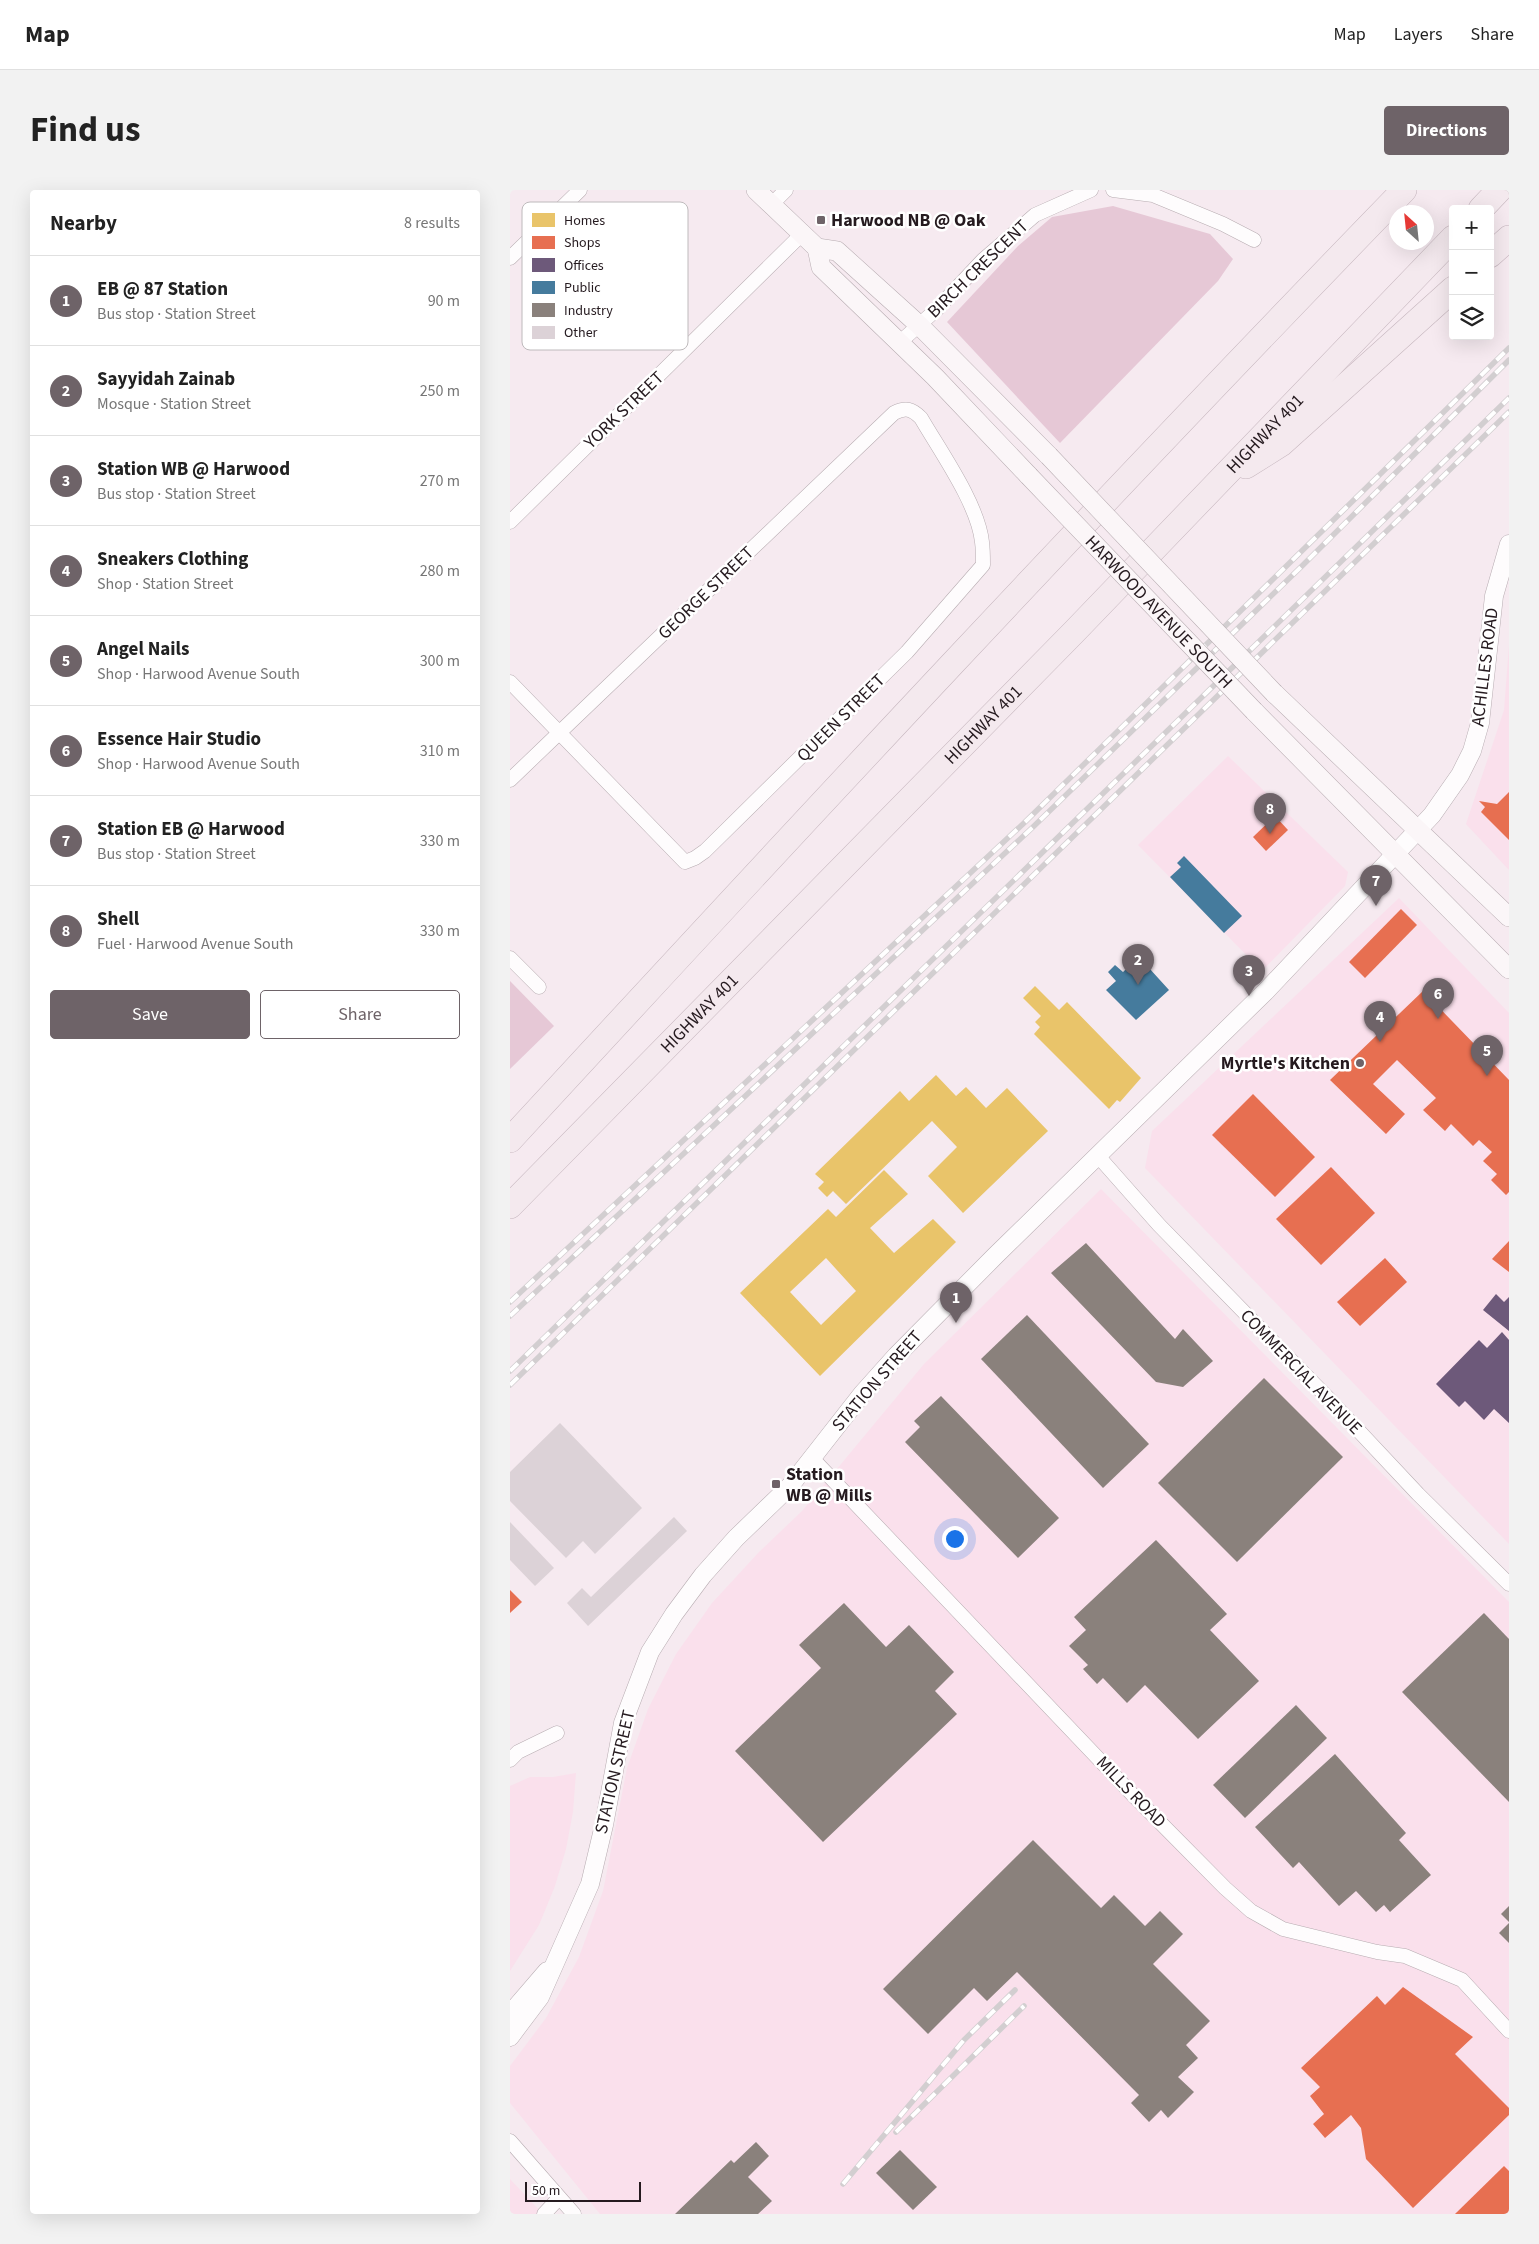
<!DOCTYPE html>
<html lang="en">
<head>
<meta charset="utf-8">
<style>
	:root { --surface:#fff; --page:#f2f2f2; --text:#222; --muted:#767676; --line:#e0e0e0; --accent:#6e6368 }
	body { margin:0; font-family:"Source Sans 3",sans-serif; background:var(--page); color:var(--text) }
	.controls { position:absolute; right:15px; top:15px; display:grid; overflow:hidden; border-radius:5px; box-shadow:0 5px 20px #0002 }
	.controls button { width:45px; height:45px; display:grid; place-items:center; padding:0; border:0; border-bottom:1px solid var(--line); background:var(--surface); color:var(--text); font:25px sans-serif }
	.compass { position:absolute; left:879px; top:15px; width:45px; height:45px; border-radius:50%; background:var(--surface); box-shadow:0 5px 20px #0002; rotate:333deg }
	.scale { position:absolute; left:15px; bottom:12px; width:116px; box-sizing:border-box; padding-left:5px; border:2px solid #251a1f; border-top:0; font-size:14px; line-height:18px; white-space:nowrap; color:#251a1f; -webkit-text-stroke:4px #fff; paint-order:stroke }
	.you { position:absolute; left:444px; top:1348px; width:18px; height:18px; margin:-12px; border:4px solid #fff; border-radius:50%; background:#1a73e8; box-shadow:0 0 0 8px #1a73e833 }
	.badge { display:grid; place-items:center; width:32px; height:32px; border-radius:50%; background:var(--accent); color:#fff; font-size:16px; font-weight:700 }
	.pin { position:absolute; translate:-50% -41px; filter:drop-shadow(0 1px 2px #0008) }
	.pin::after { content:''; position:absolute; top:26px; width:18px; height:15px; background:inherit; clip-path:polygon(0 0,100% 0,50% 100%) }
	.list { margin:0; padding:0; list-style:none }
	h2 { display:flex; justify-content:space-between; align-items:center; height:65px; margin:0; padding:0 20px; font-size:21px }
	h2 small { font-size:16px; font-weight:400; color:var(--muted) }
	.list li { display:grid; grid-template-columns:32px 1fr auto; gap:15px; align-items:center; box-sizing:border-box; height:90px; padding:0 20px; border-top:1px solid var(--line) }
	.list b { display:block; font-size:19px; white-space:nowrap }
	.list p { margin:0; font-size:16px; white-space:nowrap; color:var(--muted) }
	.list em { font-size:16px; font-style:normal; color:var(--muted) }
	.actions { display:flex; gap:10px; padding:15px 20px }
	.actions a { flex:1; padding:11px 0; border:1px solid var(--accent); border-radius:5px; text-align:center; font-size:18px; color:var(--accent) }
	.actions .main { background:var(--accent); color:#fff }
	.icon { flex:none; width:28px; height:28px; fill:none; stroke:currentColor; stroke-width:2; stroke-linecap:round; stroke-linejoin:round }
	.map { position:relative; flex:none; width:999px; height:2024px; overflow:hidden; border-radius:5px }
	header { display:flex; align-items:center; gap:30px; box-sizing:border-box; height:70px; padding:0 25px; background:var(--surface); border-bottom:1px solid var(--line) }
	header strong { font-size:24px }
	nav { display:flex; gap:28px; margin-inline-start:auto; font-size:18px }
	.intro { display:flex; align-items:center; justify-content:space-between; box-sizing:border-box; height:120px; padding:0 30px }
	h1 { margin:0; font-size:35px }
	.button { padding:12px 22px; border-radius:5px; background:var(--accent); color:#fff; font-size:18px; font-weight:700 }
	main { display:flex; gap:30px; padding:0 30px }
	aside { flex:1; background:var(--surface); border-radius:5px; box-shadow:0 5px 20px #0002 }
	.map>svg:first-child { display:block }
</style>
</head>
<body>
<header>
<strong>Map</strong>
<nav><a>Map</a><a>Layers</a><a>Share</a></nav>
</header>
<div class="intro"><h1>Find us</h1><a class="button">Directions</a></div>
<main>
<aside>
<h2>Nearby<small>8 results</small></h2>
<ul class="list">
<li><span class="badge">1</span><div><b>EB @ 87 Station</b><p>Bus stop · Station Street</p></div><em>90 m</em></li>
<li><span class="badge">2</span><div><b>Sayyidah Zainab</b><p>Mosque · Station Street</p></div><em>250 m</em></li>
<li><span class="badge">3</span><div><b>Station WB @ Harwood</b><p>Bus stop · Station Street</p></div><em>270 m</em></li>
<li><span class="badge">4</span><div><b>Sneakers Clothing</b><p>Shop · Station Street</p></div><em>280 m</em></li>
<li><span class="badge">5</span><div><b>Angel Nails</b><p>Shop · Harwood Avenue South</p></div><em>300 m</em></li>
<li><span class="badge">6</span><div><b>Essence Hair Studio</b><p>Shop · Harwood Avenue South</p></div><em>310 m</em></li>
<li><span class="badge">7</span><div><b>Station EB @ Harwood</b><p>Bus stop · Station Street</p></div><em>330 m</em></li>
<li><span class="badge">8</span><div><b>Shell</b><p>Fuel · Harwood Avenue South</p></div><em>330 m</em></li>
</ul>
<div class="actions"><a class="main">Save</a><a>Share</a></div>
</aside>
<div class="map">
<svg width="999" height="2024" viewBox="0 0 999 2024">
	<rect width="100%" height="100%" fill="#f6eaf0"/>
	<g fill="#fae0ec">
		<path d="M999 455V680L956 634 994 520Z"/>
		<path d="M718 566 838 682 835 696 752 781 628 655Z"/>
		<path d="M889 708 999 823V1354L635 978 642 941Z"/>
		<path d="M591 999 999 1412V2024H90L0 1913V1876L36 1828 69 1767 93 1701 117 1578 138 1519 166 1464 202 1413 249 1362 292 1321 414 1174Z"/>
		<path d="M66 1583 63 1622 56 1659 45 1696 29 1735 0 1781V1596L20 1587H43Z"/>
		<path d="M0 1989 33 2024H0Z"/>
	</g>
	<g fill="#e6c8d6">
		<path d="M603 16 700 44 723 69 708 91 550 253 437 132 508 56 542 27Z"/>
		<path d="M0 791 44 836 0 879Z"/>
	</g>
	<g fill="#e9c46a" fill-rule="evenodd">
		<path d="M525 796 549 820 557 812 631 888 610 912 607 910 599 919 524 844 530 837 525 832 531 826 513 808Z"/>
		<path d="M426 885 446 906 456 897 476 918 497 898 538 941 453 1023 418 986 447 957 422 931 336 1014 323 1001 317 1007 308 998 314 992 305 984 390 901 399 911Z"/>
		<path d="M374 980 398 1004 360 1038 384 1063 423 1029 446 1052 310 1186 230 1103 318 1019 326 1027ZM316 1068 346 1101 311 1135 280 1102Z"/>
	</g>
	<g fill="#e76f51">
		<path d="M999 602V650L971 622 975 617 969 611 987 614Z"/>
		<path d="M765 626 778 640 756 661 743 647Z"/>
		<path d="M891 719 907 735 855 788 839 772Z"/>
		<path d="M913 801 999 890V1002L996 1005 981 990 987 984 973 971 982 962 969 950 963 956 941 934 935 941 913 920 926 908 887 870 863 894 895 924 876 944 820 890Z"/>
		<path d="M743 904 805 967 765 1007 702 945Z"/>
		<path d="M821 977 865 1023 811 1075 766 1029Z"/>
		<path d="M999 1051V1082L982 1069Z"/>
		<path d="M875 1068 897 1092 850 1136 827 1112Z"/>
		<path d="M0 1400 12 1412 0 1423Z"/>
		<path d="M893 1797 963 1847 945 1864 999 1918V1925L903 2018 856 1969 851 1938 841 1925 815 1948 803 1934 814 1924 800 1906 810 1897 791 1878 867 1806 875 1815Z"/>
		<path d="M994 1976 999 1981V2024H945Z"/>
	</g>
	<g fill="#6d597a">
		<path d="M986 1104 994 1112 999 1107V1141L973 1120Z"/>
		<path d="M992 1142 999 1150V1233L984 1219 974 1230 955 1211 949 1217 926 1194 969 1150 977 1158Z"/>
	</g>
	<g fill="#457b9d">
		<path d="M674 666 732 726 714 743 660 687 671 677 667 673Z"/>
		<path d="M626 770 636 781 639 778 659 800 626 830 596 800 606 791 598 782 605 775 613 782Z"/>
	</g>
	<g fill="#8a817c">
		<path d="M576 1053 665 1149 673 1139 703 1171 673 1197 646 1192 541 1083Z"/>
		<path d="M517 1125 639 1254 593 1298 471 1169Z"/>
		<path d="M754 1188 833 1267 727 1372 648 1293Z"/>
		<path d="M431 1206 549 1328 508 1368 395 1252 410 1237 404 1231Z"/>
		<path d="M646 1350 717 1424 700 1440 749 1491 688 1549 635 1495 617 1513 593 1488 587 1494 573 1479 578 1475 559 1456 576 1440 564 1427Z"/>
		<path d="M334 1413 376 1457 399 1435 444 1482 425 1501 447 1524 313 1652 225 1561 311 1478 289 1455Z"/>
		<path d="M974 1423 999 1449V1612L892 1502Z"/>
		<path d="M786 1515 817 1548 735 1628 703 1595Z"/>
		<path d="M825 1564 896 1643 889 1650 921 1685 880 1722 874 1715 866 1722 846 1701 829 1716 789 1672 783 1678 745 1637Z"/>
		<path d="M523 1650 591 1718 604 1705 635 1736 650 1721 673 1744 643 1774 700 1831 676 1855 688 1868 668 1887 684 1902 658 1928 651 1920 639 1932 621 1913 629 1905 507 1782 477 1811 464 1798 418 1844 373 1799Z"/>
		<path d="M999 1716V1732L991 1724Z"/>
		<path d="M999 1733V1753L989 1743Z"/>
		<path d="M246 1952 259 1966 238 1987 262 2011 248 2024H165L221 1970 224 1973Z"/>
		<path d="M390 1960 427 1997 403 2020 366 1983Z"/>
	</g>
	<g fill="#dcd2d7">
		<path d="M50 1233 132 1318 85 1364 73 1351 56 1368 0 1311V1282Z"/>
		<path d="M164 1327 177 1341 78 1436 57 1413 72 1398 81 1407Z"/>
		<path d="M0 1332 44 1378 25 1396 0 1370Z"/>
	</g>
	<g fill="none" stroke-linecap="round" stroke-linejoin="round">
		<g stroke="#b7acb1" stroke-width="15">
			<g id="minor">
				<path d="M603 0 643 5 713 34 744 50"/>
				<path d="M261 15 276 0"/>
				<path d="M0 68 70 0"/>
				<path d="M389 153 427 119 473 70 525 25 581 0"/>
				<path d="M0 332 292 44"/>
				<path d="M0 492C58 552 116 612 175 672L185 668 195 661 397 462 473 375C473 367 473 359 472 352 468 314 430 261 411 228 402 219 396 217 384 223L49 543 0 590"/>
				<path d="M0 768 29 797"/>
				<path d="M588 966 649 1035 817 1207 908 1304 999 1394"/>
				<path d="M302 1268 622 1604 715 1698 741 1721 773 1739 867 1762 895 1766 952 1790 999 1841"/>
				<path d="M0 1570 8 1562 47 1543"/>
				<path d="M0 1951 64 2024"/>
				<path d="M34 2024 49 2008"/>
			</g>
		</g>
		<g stroke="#b7acb1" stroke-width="19">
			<g id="tertiary">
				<path d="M0 1824 37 1781"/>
				<path d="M0 1847 30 1807 80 1694 94 1635 113 1533 140 1462 164 1424 193 1385 226 1348 280 1296 352 1204 386 1166 485 1066 756 801 922 625 950 585 962 561 970 533 984 406 999 354"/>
			</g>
		</g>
		<g stroke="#b7acb1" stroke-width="20">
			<g id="secondary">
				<path d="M246 0 307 58 327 61 409 135 539 266"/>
				<path d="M307 58 311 77 425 187 519 286"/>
				<path d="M764 503 999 727"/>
				<path d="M744 521 999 779"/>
			</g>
		</g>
		<g stroke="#c6b6be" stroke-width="26">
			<g id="motorway">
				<path d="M971 19 989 0"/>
				<path d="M980 65 999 48"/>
				<path d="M736 276 771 254 943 99"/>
				<path d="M0 950C295 630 591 312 894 0"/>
				<path id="s1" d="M0 1016 564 442 943 48"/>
			</g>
		</g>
		<use href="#minor" stroke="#fefcfd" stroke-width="14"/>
		<use href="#tertiary" stroke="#fefcfd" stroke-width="18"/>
		<use href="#secondary" stroke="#fbf6f8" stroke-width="19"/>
		<use href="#motorway" stroke="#f4e9ee" stroke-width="25"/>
		<g stroke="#d2ced0" stroke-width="5.5">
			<g id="rail">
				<path d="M0 1112 514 633 999 158"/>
				<path d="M0 1126 523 637 793 375 999 170"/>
				<path d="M0 1181 999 208"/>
				<path d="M0 1195 999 222"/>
				<path d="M386 1942 514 1816"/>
				<path d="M333 1994 454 1850 505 1800"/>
			</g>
		</g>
		<use href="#rail" stroke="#fff" stroke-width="4" stroke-dasharray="11" stroke-linecap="butt"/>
		<g stroke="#b7acb1" stroke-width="20" stroke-linecap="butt">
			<g id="secondary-bridge">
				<path d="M539 266 764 503"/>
				<path id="s2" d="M519 286 744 521"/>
			</g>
		</g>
		<use href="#secondary-bridge" stroke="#fbf6f8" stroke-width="19"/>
	</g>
	<g fill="#6e6368" stroke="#fff" stroke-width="2">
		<rect x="306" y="25" width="10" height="10" rx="2.5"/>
		<circle cx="850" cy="873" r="5"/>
		<rect x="261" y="1289" width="10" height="10" rx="2.5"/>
	</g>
	<g text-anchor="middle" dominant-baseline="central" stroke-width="5" stroke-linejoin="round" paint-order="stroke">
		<g font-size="18" font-weight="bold" fill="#251a1f" stroke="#fff" text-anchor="start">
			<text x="321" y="30">Harwood NB @ Oak</text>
			<text x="840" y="873" text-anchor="end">Myrtle's Kitchen</text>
			<text x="276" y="1284">Station<tspan x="276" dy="21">WB @ Mills</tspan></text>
		</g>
		<g font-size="18" fill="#251a1f" stroke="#fff">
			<text transform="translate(468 79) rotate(-44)">BIRCH CRESCENT</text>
			<text transform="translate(114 220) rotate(-44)">YORK STREET</text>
			<text stroke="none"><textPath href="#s1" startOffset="1080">HIGHWAY 401</textPath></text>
			<text transform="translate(196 403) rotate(-44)">GEORGE STREET</text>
			<text stroke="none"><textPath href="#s2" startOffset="188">HARWOOD AVENUE SOUTH</textPath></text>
			<text transform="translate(975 477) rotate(-83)">ACHILLES ROAD</text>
			<text transform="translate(331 528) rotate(-45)">QUEEN STREET</text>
			<text stroke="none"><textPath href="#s1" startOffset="675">HIGHWAY 401</textPath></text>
			<text stroke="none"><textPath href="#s1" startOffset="270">HIGHWAY 401</textPath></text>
			<text transform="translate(791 1182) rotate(46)">COMMERCIAL AVENUE</text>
			<text transform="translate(367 1191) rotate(-49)">STATION STREET</text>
			<text transform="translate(105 1582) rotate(-77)">STATION STREET</text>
			<text transform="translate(621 1602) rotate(46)">MILLS ROAD</text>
		</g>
	</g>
	<rect x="12" y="12" width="166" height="148" rx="8" fill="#fff" stroke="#bebabc" stroke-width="1"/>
	<rect x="22" y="23" width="23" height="14" fill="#e9c46a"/>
	<rect x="22" y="46" width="23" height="13" fill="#e76f51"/>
	<rect x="22" y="68" width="23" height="14" fill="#6d597a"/>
	<rect x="22" y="91" width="23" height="13" fill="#457b9d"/>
	<rect x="22" y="113" width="23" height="14" fill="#8a817c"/>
	<rect x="22" y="136" width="23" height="13" fill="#dcd2d7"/>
	<g font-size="14" fill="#251a1f">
		<text x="54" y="35">Homes</text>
		<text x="54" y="57">Shops</text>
		<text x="54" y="80">Offices</text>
		<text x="54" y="102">Public</text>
		<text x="54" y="125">Industry</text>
		<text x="54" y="147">Other</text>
	</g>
</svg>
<div class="controls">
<button>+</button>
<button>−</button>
<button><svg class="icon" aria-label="layers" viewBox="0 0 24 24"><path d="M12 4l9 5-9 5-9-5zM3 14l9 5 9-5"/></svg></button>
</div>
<svg class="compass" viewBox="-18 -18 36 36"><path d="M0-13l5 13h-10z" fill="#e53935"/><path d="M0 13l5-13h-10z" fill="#767676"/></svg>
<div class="scale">50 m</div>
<div class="you"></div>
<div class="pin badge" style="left:446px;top:1133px">1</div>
<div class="pin badge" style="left:628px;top:795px">2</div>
<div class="pin badge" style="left:739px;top:806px">3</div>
<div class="pin badge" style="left:870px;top:852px">4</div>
<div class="pin badge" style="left:977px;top:886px">5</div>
<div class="pin badge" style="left:928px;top:829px">6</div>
<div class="pin badge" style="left:866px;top:716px">7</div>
<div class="pin badge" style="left:760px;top:644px">8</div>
</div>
</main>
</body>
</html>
